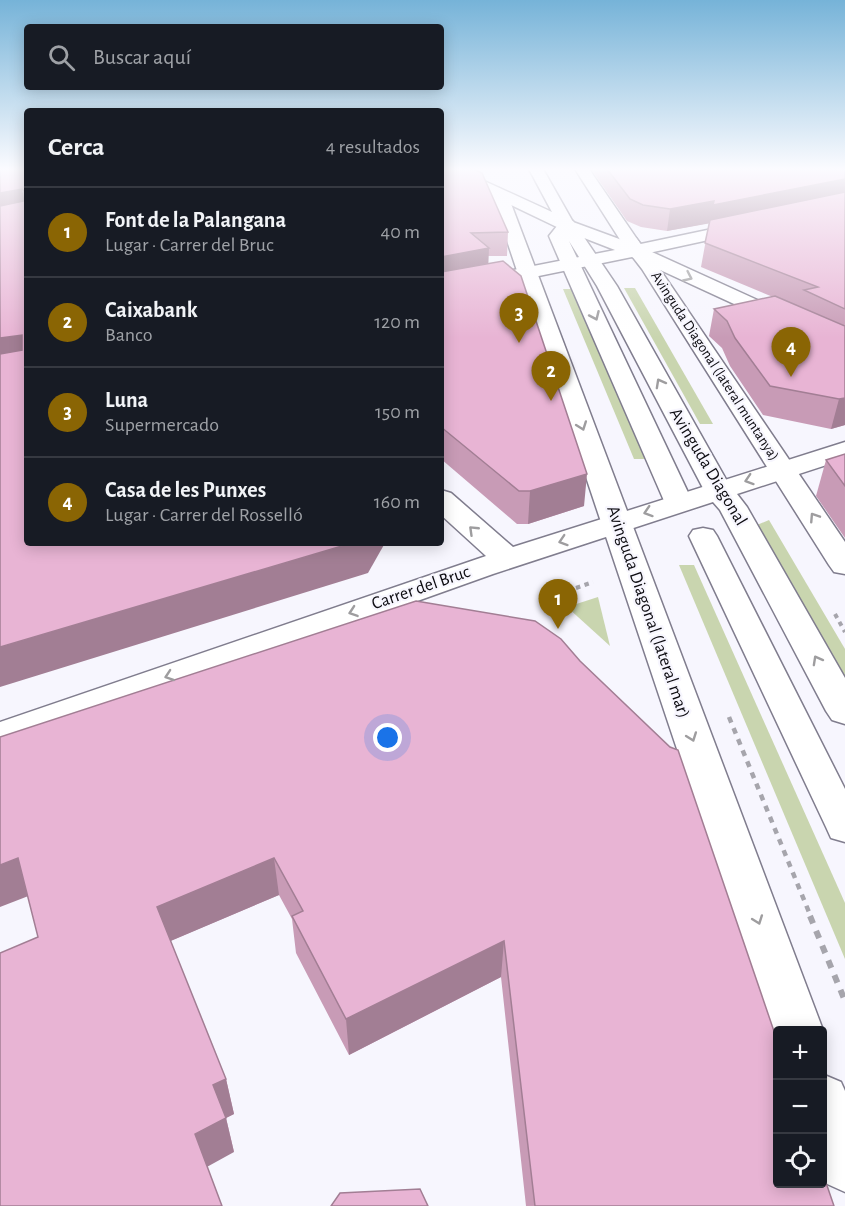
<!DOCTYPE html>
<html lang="es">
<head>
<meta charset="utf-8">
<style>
	:root { --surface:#171b24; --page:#242831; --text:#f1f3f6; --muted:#9ea1a6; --line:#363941; --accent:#8a6504 }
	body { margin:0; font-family:"Alegreya Sans",sans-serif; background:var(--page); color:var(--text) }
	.controls { position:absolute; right:18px; bottom:18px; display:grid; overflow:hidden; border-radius:6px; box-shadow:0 3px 15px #0003 }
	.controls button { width:54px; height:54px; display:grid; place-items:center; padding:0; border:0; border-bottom:2px solid var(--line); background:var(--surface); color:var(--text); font:30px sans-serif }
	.you { position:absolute; left:388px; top:738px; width:21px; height:21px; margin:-15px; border:4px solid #fff; border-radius:50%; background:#1a73e8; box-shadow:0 0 0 9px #1a73e833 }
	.badge { display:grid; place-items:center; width:39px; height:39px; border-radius:50%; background:var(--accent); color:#fff; font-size:20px; font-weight:700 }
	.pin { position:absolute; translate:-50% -50px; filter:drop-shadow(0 2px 3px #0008) }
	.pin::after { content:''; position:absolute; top:32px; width:21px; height:18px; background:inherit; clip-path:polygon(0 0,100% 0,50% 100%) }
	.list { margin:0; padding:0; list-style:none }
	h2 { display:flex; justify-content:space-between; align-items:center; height:78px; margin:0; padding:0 24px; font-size:26px }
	h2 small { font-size:20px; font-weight:400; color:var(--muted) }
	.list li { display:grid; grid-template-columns:39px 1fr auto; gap:18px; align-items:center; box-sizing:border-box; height:90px; padding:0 24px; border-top:2px solid var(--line) }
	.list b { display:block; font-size:22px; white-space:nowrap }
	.list p { margin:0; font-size:20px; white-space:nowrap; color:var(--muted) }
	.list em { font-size:20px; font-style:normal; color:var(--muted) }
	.icon { flex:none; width:33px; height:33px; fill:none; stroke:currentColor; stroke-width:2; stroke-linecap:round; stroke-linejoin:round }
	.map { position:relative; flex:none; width:845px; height:1206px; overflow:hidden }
	.search { position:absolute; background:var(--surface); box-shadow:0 3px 15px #0003; left:24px; top:24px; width:420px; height:66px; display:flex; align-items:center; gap:15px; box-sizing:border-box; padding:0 21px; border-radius:6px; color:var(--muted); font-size:22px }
	.panel { position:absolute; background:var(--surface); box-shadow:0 3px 15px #0003; left:24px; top:108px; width:420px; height:438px; border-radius:6px }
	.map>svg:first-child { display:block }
</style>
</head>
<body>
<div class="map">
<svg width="845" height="1206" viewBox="0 0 845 1206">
	<rect width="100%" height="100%" fill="#f7f6fe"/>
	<g fill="#c9d5af">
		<path d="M624 288H635L713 424H700Z"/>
		<path d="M563 289H574L647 459H634Z"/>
		<path d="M769 520 845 649V682L757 525Z"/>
		<path d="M679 565H694L845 903V959Z"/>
		<path d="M598 597 610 646 567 607Z"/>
	</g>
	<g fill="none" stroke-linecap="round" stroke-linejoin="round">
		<g stroke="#807d8e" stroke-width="3">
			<path id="pedestrian" d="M703 528 713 530 717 536 845 789V842L831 838 826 827 689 536 693 530Z"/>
		</g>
		<g stroke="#807d8e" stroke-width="3">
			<g id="minor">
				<path d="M575 169H589L639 242 636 245 750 221 758 226 750 231 635 256 629 255 626 251 629 247 624 246Z"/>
				<path d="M845 442V459L737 494 747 507 845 678V724L832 720 826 711 720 510 713 502 493 574 0 750V722L486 556 441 515V490L451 493 513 547Z"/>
			</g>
		</g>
		<g stroke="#807d8e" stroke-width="3">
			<g id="tertiary">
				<path d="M499 188 507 193 823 1030 822 1031 778 1030V1044L771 1030 491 193Z"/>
				<path d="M567 220 573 221 617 286 732 490 728 496 718 498 708 496 704 490 597 286 569 241 693 503 689 509 679 512 669 509 665 503 549 236 561 221Z"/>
				<path d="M630 237 636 238 655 262 845 542V574L834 572 829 565 642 269 621 242 624 238Z"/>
				<path d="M822 1074 841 1082 845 1091V1192L825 1183 822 1178Z"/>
			</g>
		</g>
		<g stroke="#807d8e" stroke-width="3">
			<path id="secondary" d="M441 169H458L552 212 529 169H543L573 222 641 247 845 340V355L632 257 441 296V284L615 250 561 229 442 172Z"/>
		</g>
		<g stroke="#a6a5ac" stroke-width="4" stroke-dasharray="4.5 4.5" stroke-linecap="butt">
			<path d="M576 588 593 582"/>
			<path d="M835 614 845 632"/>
		</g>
		<path stroke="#a6a5ac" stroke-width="4.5" stroke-dasharray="6 6" stroke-linecap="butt" d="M729 717 811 917"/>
		<path stroke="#a6a5ac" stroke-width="6" stroke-dasharray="8 8" stroke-linecap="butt" d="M810 916 845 1001"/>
		<use href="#pedestrian" fill="#fff" fill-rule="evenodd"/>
		<use href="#minor" fill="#fff" fill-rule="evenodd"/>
		<use href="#tertiary" fill="#fff" fill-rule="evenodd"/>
		<use href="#secondary" fill="#fff" fill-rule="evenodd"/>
	</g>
	<g fill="#c89bb6">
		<path d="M441 169H476L508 232 507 256H488V264L584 506 528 524H517L441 459Z"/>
		<path d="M591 169H845V425L831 429 763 415 730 366 722 348 709 336 714 309 773 297 701 267 709 223 667 231 641 227 627 221Z"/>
		<path d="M845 454V538L816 496 826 460Z"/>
		<path d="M416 601 834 1206H526L501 977 349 1055 296 953 292 919 279 895 170 941 226 1079 234 1114 226 1118 234 1152 38 937Z"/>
	</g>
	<g fill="#a27e94">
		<path d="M845 179V199L667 231 670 209Z"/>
		<path d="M22 189 27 211 0 215V193Z"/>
		<path d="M489 248 488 273 441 282V257Z"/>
		<path d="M22 335 27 356 0 367V338Z"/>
		<path d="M845 398V425L831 429 839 399Z"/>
		<path d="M587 474 584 506 528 524 530 491Z"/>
		<path d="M352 543H385L368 573 0 687V647Z"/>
		<path d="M18 858 31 895 0 907V865Z"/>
		<path d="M274 858 279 895 166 943 157 907Z"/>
		<path d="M504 941 501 977 349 1055 346 1019Z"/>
		<path d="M226 1079 234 1114 222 1120 213 1085Z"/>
		<path d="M226 1118 234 1152 205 1168 195 1134Z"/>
	</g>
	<g fill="#e8b4d4" stroke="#a27e94" stroke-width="1.5">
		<path d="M0 169H27V543H352L0 647V354L22 350V335L0 338V206L24 201V191L22 189 0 193Z"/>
		<path d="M441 169H473L482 173 508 232 471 233 489 248 441 257Z"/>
		<path d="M607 169H845V179L713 205 714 201 670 209 643 205 630 199Z"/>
		<path d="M845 192V309L804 290 818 287 705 243 710 220Z"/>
		<path d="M503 261 521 276 587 474 530 491H519L441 427V272Z"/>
		<path d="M775 296 845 326V398L839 399 770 386 735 338 727 321 714 309Z"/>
		<path d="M845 454V486L826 460Z"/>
		<path d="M416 601 535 621 561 639 580 661 670 747 678 750 777 1040V1184H822V1171L834 1206H535L504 941 346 1019 292 916 303 911 274 858 157 907 226 1079 213 1085 226 1118 195 1134 222 1206H0V953L38 937 18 858 0 865V737Z"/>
		<path d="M420 1189 428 1206H331L340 1193Z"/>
	</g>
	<defs><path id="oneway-chevron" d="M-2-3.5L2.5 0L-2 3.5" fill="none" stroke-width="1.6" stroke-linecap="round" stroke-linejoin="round" transform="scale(1.5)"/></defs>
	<g stroke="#9e9d9f">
		<use href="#oneway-chevron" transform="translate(688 277) rotate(25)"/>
		<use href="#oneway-chevron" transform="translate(595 316) rotate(66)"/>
		<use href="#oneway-chevron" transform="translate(660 383) rotate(-119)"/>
		<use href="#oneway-chevron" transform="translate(582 426) rotate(70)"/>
		<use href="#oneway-chevron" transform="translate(749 480) rotate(162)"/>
		<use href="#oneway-chevron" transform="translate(648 512) rotate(162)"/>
		<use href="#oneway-chevron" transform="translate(814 517) rotate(-123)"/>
		<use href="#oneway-chevron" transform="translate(473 530) rotate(-136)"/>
		<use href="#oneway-chevron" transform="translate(563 541) rotate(162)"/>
		<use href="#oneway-chevron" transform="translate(353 612) rotate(161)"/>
		<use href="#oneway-chevron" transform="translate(817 660) rotate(-119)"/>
		<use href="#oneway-chevron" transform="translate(169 676) rotate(161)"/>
		<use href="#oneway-chevron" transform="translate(692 737) rotate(70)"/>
		<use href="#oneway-chevron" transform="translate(758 920) rotate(70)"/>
	</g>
	<linearGradient id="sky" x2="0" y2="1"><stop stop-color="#76b3d8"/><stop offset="0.5" stop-color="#fbfbff"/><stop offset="1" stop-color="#fbfbff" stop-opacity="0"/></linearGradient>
	<rect width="845" height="338" fill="url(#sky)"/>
	<g text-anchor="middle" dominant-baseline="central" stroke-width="4.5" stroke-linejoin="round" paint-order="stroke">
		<g font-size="15" fill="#0c0b10" stroke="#f7f6fe">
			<text transform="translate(715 366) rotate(57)">Avinguda Diagonal (lateral muntanya)</text>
		</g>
		<g font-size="18" fill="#0c0b10" stroke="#f7f6fe">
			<text transform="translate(708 467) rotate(59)">Avinguda Diagonal</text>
			<text transform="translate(421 588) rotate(-19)">Carrer del Bruc</text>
			<text transform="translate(648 612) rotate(71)">Avinguda Diagonal (lateral mar)</text>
		</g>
	</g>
</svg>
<div class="controls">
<button>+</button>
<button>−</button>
<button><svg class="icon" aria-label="locate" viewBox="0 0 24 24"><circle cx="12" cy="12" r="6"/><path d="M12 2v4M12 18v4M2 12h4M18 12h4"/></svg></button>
</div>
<div class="you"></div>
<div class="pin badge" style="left:558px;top:629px">1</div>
<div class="pin badge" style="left:551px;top:401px">2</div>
<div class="pin badge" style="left:519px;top:343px">3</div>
<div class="pin badge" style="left:791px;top:377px">4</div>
<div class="search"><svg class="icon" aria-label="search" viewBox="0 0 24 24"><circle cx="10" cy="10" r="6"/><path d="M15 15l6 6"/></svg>Buscar aquí</div>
<section class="panel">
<h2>Cerca<small>4 resultados</small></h2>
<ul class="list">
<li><span class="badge">1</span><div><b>Font de la Palangana</b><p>Lugar · Carrer del Bruc</p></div><em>40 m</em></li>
<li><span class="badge">2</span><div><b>Caixabank</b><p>Banco</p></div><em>120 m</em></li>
<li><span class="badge">3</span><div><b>Luna</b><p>Supermercado</p></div><em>150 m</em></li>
<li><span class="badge">4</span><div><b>Casa de les Punxes</b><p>Lugar · Carrer del Rosselló</p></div><em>160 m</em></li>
</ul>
</section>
</div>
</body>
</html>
